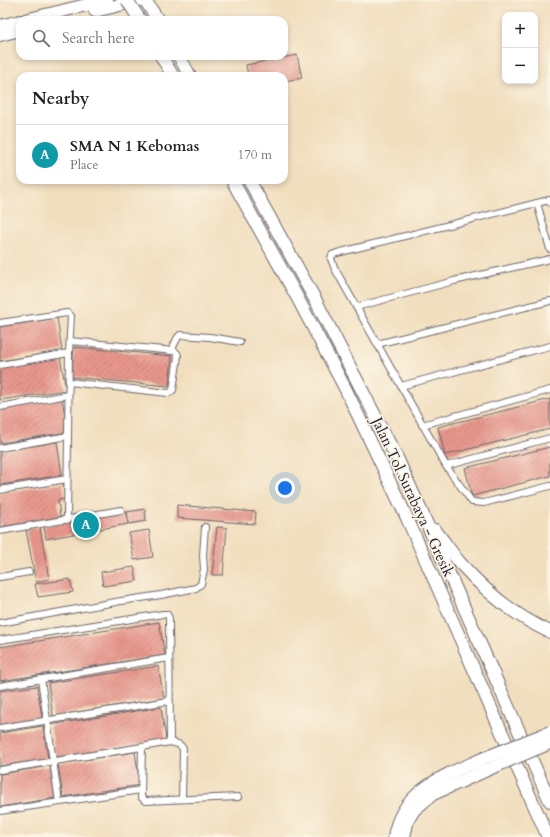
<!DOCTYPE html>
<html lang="en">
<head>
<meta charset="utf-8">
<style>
	:root { --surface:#fff; --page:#f6f6f6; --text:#202124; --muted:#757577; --line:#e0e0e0; --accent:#b45309 }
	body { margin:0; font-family:Cardo,serif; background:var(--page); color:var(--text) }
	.controls { position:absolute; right:12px; top:12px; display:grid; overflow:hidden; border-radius:8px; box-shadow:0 2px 6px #0003 }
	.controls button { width:36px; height:36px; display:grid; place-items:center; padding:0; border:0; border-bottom:1px solid var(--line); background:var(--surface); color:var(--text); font:20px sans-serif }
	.you { position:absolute; left:285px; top:488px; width:14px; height:14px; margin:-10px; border:3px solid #fff; border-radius:50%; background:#1a73e8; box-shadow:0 0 0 6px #1a73e833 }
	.badge { display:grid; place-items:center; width:26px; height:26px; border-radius:50%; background:var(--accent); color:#fff; font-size:13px; font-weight:700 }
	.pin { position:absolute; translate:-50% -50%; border:2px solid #fff; box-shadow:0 1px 4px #0006 }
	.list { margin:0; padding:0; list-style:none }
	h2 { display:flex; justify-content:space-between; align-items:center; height:52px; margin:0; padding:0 16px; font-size:17px }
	h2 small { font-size:13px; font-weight:400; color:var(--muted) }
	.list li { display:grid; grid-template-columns:26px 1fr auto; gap:12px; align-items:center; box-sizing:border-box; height:60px; padding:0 16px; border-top:1px solid var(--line) }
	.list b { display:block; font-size:15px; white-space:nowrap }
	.list p { margin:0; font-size:13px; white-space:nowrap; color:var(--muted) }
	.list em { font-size:13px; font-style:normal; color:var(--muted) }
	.icon { flex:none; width:22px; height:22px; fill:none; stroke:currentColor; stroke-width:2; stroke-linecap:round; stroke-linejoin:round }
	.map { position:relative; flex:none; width:550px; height:837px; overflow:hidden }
	.search { position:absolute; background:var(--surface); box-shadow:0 2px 6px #0003; left:16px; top:16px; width:272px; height:44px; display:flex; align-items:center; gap:10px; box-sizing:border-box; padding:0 14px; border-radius:12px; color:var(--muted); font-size:15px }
	.panel { position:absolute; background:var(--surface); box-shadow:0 2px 6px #0003; left:16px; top:72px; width:272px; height:112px; border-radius:12px }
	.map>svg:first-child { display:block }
</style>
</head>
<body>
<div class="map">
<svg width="550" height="837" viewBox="0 0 550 837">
	<defs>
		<pattern id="building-hatch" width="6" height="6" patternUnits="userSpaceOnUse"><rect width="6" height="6" fill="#e9978d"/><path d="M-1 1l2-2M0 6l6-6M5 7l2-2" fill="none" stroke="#bc7b74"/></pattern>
	</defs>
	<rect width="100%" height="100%" fill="#fcf5e5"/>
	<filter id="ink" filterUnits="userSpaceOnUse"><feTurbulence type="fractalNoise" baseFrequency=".025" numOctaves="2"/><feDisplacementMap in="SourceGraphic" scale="8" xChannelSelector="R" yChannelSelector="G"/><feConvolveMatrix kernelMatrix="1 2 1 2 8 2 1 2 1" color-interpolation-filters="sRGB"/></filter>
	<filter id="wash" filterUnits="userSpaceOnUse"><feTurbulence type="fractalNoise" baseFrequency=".012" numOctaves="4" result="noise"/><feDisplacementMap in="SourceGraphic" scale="16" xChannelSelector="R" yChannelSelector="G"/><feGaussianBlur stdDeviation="0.9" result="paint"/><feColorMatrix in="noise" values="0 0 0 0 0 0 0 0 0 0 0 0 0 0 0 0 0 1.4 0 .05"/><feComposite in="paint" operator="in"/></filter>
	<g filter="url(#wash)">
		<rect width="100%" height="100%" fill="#f1debe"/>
		<g id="blocks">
			<g fill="url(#building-hatch)">
				<path d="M297 55 302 78 284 81V76H248L246 65Z"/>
				<path d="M57 318 62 351 0 361V327Z"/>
				<path d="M74 347 172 356 169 386 71 377Z"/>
				<path d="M60 357 66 390 0 400V367Z"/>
				<path d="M62 399 68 432 0 443V409Z"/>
				<path d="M550 399V429L445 455 438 427Z"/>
				<path d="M57 442 62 475 0 485V451Z"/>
				<path d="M550 447V476L472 496 465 468Z"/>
				<path d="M63 483 65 499 58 500 60 517 0 527V493Z"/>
				<path d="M177 505 256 512 255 524 177 518Z"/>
				<path d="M145 509 146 521 129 524 127 512Z"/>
				<path d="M126 512 128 524 46 539 44 526Z"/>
				<path d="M40 527 49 579 36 582 26 530Z"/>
				<path d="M217 527 227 528 223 575H212Z"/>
				<path d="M149 530 153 557 134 560 129 533Z"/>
				<path d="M134 567 137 581 103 586 101 572Z"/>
				<path d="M70 579 73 592 38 597 35 584Z"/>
				<path d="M159 622 165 655 0 681V647Z"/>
				<path d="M158 666 164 698 53 716 48 683Z"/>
				<path d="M37 686 42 718 0 725V691Z"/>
				<path d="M161 707 166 740 56 757 50 725Z"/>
				<path d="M43 726 48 759 0 766V733Z"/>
				<path d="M135 752 140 785 63 797 58 764Z"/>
				<path d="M50 766 55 798 0 807V774Z"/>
			</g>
		</g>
	</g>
	<g filter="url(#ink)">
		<use href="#blocks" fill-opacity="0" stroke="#6a6469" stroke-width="1"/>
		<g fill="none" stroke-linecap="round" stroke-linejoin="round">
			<g stroke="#6a6469" stroke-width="8">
				<g id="street">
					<path d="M537 203 550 249"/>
					<path d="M550 203 549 200 337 253 332 255 331 259 335 269 446 466 472 502 484 503 550 486"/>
					<path d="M356 307 454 281 550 259"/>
					<path d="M0 323 67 313 69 314 71 316 69 353 67 520"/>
					<path d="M377 344 550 301"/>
					<path d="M171 351 178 337 180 335 210 337 240 342"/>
					<path d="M0 365 69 353"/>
					<path d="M69 382 168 393 171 392 173 390 178 356 177 353 174 351 70 341"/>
					<path d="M401 386 550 346"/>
					<path d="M0 407 68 395"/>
					<path d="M422 425 550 390"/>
					<path d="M0 448 68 436"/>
					<path d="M446 466 550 438"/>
					<path d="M0 490 67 479"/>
					<path d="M0 531 121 510"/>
					<path d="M0 577 29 572"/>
					<path d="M0 623 121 601 161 595 196 588 201 584 204 569 203 555 205 527"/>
					<path d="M0 640 163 614H167L169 618 170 742"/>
					<path d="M41 679 59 802"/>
					<path d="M0 686 169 658"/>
					<path d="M0 728 169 701"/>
					<path d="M142 747 141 797 145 801 238 797"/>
					<path d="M0 770 142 747 170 742 178 744 181 746 183 749 182 799"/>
					<path d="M0 811 141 790"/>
				</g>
			</g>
			<g stroke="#6a6469" stroke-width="14">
				<g id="highway">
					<path d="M145 0 158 20"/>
					<path d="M95 11 141 0"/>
					<path d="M25 20 107 0"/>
					<path d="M0 26 20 21"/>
					<path d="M0 35 20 30"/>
					<path d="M161 56 173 76"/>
					<path d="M179 56 190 76"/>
					<path d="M232 180 297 297 346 390 407 518 548 837"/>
					<path d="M249 180 316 301 398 460 423 515 550 801"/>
					<path d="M435 530C444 541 452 554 461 564 486 592 517 617 550 632"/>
					<path d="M394 837C401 789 449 774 487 757"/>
					<path d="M404 837 408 820 414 810 433 794 489 769"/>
				</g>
			</g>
			<use href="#street" stroke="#fff" stroke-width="6"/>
			<use href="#highway" stroke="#fff" stroke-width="12"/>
			<g stroke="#6a6469" stroke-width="14" stroke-linecap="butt">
				<g id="highway-bridge">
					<path d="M127 0 140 20"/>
					<path d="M487 757 550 732"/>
					<path d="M489 769 550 743"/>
				</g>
			</g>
			<use href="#highway-bridge" stroke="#fff" stroke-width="12"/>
		</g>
	</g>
	<g text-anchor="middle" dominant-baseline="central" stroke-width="3.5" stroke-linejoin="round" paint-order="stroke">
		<g font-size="15" fill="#22223b" stroke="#fcf5e5">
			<text transform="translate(413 497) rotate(65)">Jalan Tol Surabaya - Gresik</text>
		</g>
	</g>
</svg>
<div class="controls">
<button>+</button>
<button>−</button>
</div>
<div class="you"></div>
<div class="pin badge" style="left:86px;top:525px;background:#0f9aa8">A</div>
<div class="search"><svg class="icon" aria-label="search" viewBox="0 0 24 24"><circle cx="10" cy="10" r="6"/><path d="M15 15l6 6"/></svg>Search here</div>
<section class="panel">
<h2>Nearby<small></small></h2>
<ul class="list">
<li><span class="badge" style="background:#0f9aa8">A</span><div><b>SMA N 1 Kebomas</b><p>Place</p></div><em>170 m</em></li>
</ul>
</section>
</div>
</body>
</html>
